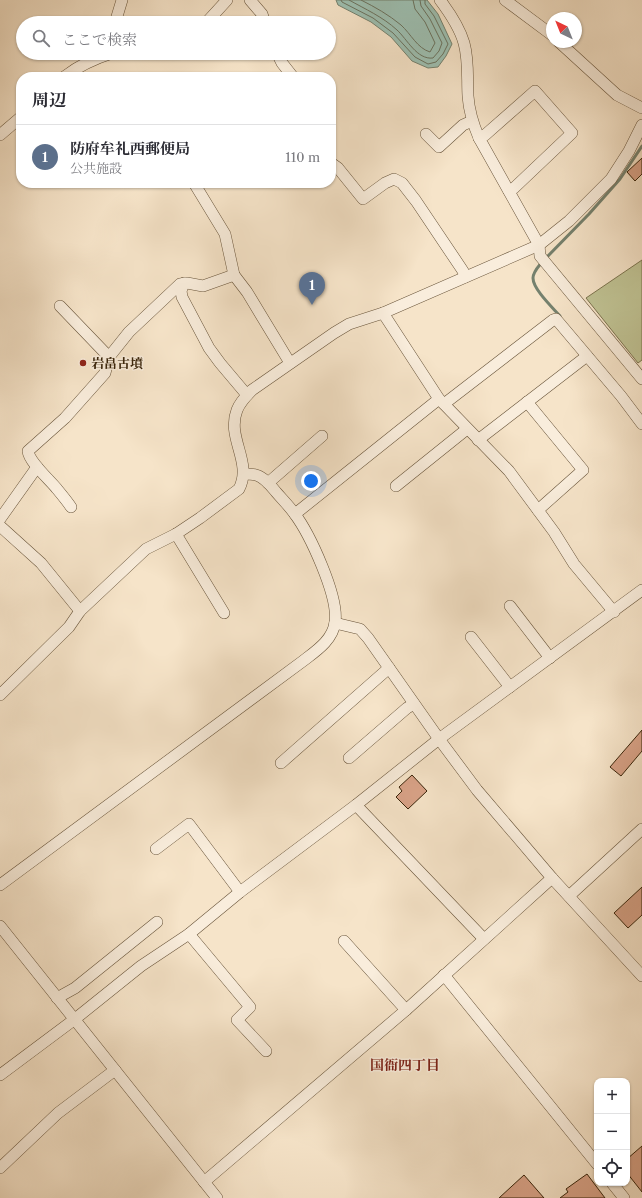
<!DOCTYPE html>
<html lang="ja">
<head>
<meta charset="utf-8">
<style>
	:root { --surface:#fff; --page:#f2f2f3; --text:#2b2b33; --muted:#7c7c81; --line:#e1e1e2; --accent:#0f766e }
	body { margin:0; font-family:"Libre Caslon Text","Noto Serif JP",serif; background:var(--page); color:var(--text) }
	.controls { position:absolute; right:12px; bottom:12px; display:grid; overflow:hidden; border-radius:8px; box-shadow:0 1px 3px #0004 }
	.controls button { width:36px; height:36px; display:grid; place-items:center; padding:0; border:0; border-bottom:1px solid var(--line); background:var(--surface); color:var(--text); font:20px sans-serif }
	.compass { position:absolute; left:546px; top:12px; width:36px; height:36px; border-radius:50%; background:var(--surface); box-shadow:0 1px 3px #0004; rotate:317deg }
	.you { position:absolute; left:311px; top:481px; width:14px; height:14px; margin:-10px; border:3px solid #fff; border-radius:50%; background:#1a73e8; box-shadow:0 0 0 6px #1a73e833 }
	.badge { display:grid; place-items:center; width:26px; height:26px; border-radius:50%; background:var(--accent); color:#fff; font-size:13px; font-weight:700 }
	.pin { position:absolute; translate:-50% -33px; filter:drop-shadow(0 1px 2px #0008) }
	.pin::after { content:''; position:absolute; top:21px; width:14px; height:12px; background:inherit; clip-path:polygon(0 0,100% 0,50% 100%) }
	.list { margin:0; padding:0; list-style:none }
	h2 { display:flex; justify-content:space-between; align-items:center; height:52px; margin:0; padding:0 16px; font-size:17px }
	h2 small { font-size:13px; font-weight:400; color:var(--muted) }
	.list li { display:grid; grid-template-columns:26px 1fr auto; gap:12px; align-items:center; box-sizing:border-box; height:64px; padding:0 16px; border-top:1px solid var(--line) }
	.list b { display:block; font-size:15px; white-space:nowrap }
	.list p { margin:0; font-size:13px; white-space:nowrap; color:var(--muted) }
	.list em { font-size:13px; font-style:normal; color:var(--muted) }
	.icon { flex:none; width:22px; height:22px; fill:none; stroke:currentColor; stroke-width:2; stroke-linecap:round; stroke-linejoin:round }
	.map { position:relative; flex:none; width:642px; height:1198px; overflow:hidden }
	.search { position:absolute; background:var(--surface); box-shadow:0 1px 3px #0004; left:16px; top:16px; width:320px; height:44px; display:flex; align-items:center; gap:10px; box-sizing:border-box; padding:0 14px; border-radius:22px; color:var(--muted); font-size:15px }
	.panel { position:absolute; background:var(--surface); box-shadow:0 1px 3px #0004; left:16px; top:72px; width:320px; height:116px; border-radius:16px }
	.map>svg:first-child { display:block }
</style>
</head>
<body>
<div class="map">
<svg width="642" height="1198" viewBox="0 0 642 1198">
	<rect width="100%" height="100%" fill="#f6e4c9"/>
	<filter id="stains"><feTurbulence type="fractalNoise" baseFrequency=".005" numOctaves="4"/><feColorMatrix values="0 0 0 0 .2 0 0 0 0 .09 0 0 0 0 .02 0 0 0 .5 -.17"/></filter>
	<radialGradient id="worn" r=".72"><stop offset=".6" stop-color="#630" stop-opacity="0"/><stop offset="1" stop-color="#630" stop-opacity=".3"/></radialGradient>
	<path fill="#c0c394" stroke="#7c744f" d="M642 260V360L638 363 586 298Z"/>
	<path fill="#9dbfb1" stroke="#75816e" d="M336 0H427L438 14 452 44 446 56 438 67 428 68 412 61 391 37 371 22 338 5Z"/>
	<g fill="none" stroke-linecap="round" stroke-linejoin="round">
		<g stroke="#6b725e" stroke-width="1">
			<path d="M341 0 342 2 373 18 393 33 415 57 428 64 436 62 443 54 448 44 434 16 425 4V0"/>
			<path d="M349 0C365 9 383 17 397 30 407 39 417 60 433 58L439 51 442 43 430 19 421 6 420 0"/>
			<path d="M361 0C375 7 389 15 401 25 411 34 417 48 430 52L435 43 425 22 415 9 413 0"/>
		</g>
		<g stroke="#75816e" stroke-width="3">
			<path d="M546 258 589 214 620 179 642 146"/>
			<path d="M542 262C538 267 533 272 533 278 533 289 552 307 560 316"/>
		</g>
	</g>
	<g fill="#d8a287" stroke="#39240a">
		<path d="M642 158V174L635 181 627 172Z"/>
		<path d="M642 730V751L621 776 610 767Z"/>
		<path d="M412 775 427 791 408 809 396 797 402 791 399 787Z"/>
		<path d="M642 887V915L628 928 614 913Z"/>
		<path d="M642 1146V1192L627 1173V1159Z"/>
		<path d="M587 1174 605 1198H560L568 1192 566 1189Z"/>
		<path d="M524 1175 544 1198H499Z"/>
	</g>
	<g fill="none" stroke-linecap="round" stroke-linejoin="round">
		<g stroke="#68543a" stroke-width="12">
			<g id="minor">
				<path d="M250 0 262 14 265 23"/>
				<path d="M440 0C449 12 460 29 464 43 469 61 467 79 468 96 469 111 473 124 479 138L539 245 540 256 642 379"/>
				<path d="M505 0 552 35"/>
				<path d="M115 23 122 0"/>
				<path d="M206 23 227 0"/>
				<path d="M559 42 617 95 642 108"/>
				<path d="M277 53 282 63 293 77"/>
				<path d="M64 77C80 65 93 59 112 53"/>
				<path d="M426 134 439 147 463 125 472 121"/>
				<path d="M0 135 21 117"/>
				<path d="M479 138 485 135 535 91 572 133 514 188 509 191"/>
				<path d="M331 163 338 168 363 199 385 183 394 179 402 183 416 201 463 271 465 277"/>
				<path d="M194 183 225 234 234 275 247 292 290 363"/>
				<path d="M184 283 181 291 182 297 209 348 220 363 247 395"/>
				<path d="M60 306 109 357"/>
				<path d="M383 313 439 399 509 471 554 532 574 564 614 612"/>
				<path d="M527 402 583 470 538 510"/>
				<path d="M444 404 553 320 556 319 621 396 642 424"/>
				<path d="M478 440 587 356"/>
				<path d="M268 483 322 436"/>
				<path d="M396 486 467 429"/>
				<path d="M71 507C67 501 62 495 57 489 50 480 29 462 28 451L65 418 105 373 109 357 129 332 180 284 187 283 203 286 234 275"/>
				<path d="M295 514 439 399"/>
				<path d="M0 519 37 467"/>
				<path d="M0 526 41 563 80 611"/>
				<path d="M176 534 224 613"/>
				<path d="M510 606 550 658"/>
				<path d="M335 623 360 629 368 638 439 739 477 790 552 878 642 976"/>
				<path d="M471 637 510 687"/>
				<path d="M0 695 69 627 80 611 146 549 176 534 200 518 239 489C253 462 226 438 237 410 240 402 246 396 252 390L334 333 349 324 383 313 539 245 569 221 611 179 629 151 642 125"/>
				<path d="M349 758 407 708 414 704"/>
				<path d="M281 763 389 668"/>
				<path d="M356 805 484 939"/>
				<path d="M156 849 189 824 240 892"/>
				<path d="M0 885 303 661C316 651 333 640 335 622 339 597 310 534 294 513 289 506 282 499 276 492 271 486 264 477 256 475 252 474 247 474 244 474"/>
				<path d="M569 896 642 829"/>
				<path d="M0 926 217 1198"/>
				<path d="M189 934 250 1007 237 1020 266 1051"/>
				<path d="M344 941 406 1010"/>
				<path d="M444 975 597 1164"/>
				<path d="M57 998 75 988 157 922"/>
				<path d="M0 1075 75 1019 141 966 189 934 240 892 356 805 439 739 642 590"/>
				<path d="M0 1168 58 1113 115 1070"/>
				<path d="M204 1182 406 1010 552 878"/>
				<path d="M612 1183 624 1198"/>
			</g>
		</g>
		<use href="#minor" stroke="#f9eddc" stroke-width="11"/>
	</g>
	<circle fill="#8f2418" stroke="#f9eddc" stroke-width="1.5" cx="83" cy="363" r="4"/>
	<g text-anchor="middle" dominant-baseline="central" stroke-width="3" stroke-linejoin="round" paint-order="stroke">
		<g font-size="13" font-weight="bold" fill="#39240a" stroke="#f9eddc" text-anchor="start">
			<text x="91" y="363">岩畠古墳</text>
		</g>
		<g font-size="14" font-weight="bold" fill="#7a1f14" stroke="#f9eddc">
			<text x="405" y="1065">国衙四丁目</text>
		</g>
	</g>
	<rect width="100%" height="100%" filter="url(#stains)"/>
	<rect width="100%" height="100%" fill="url(#worn)"/>
</svg>
<div class="controls">
<button>+</button>
<button>−</button>
<button><svg class="icon" aria-label="locate" viewBox="0 0 24 24"><circle cx="12" cy="12" r="6"/><path d="M12 2v4M12 18v4M2 12h4M18 12h4"/></svg></button>
</div>
<svg class="compass" viewBox="-18 -18 36 36"><path d="M0-13l5 13h-10z" fill="#e53935"/><path d="M0 13l5-13h-10z" fill="#7c7c81"/></svg>
<div class="you"></div>
<div class="pin badge" style="left:312px;top:305px;background:#5c6f8a">1</div>
<div class="search"><svg class="icon" aria-label="search" viewBox="0 0 24 24"><circle cx="10" cy="10" r="6"/><path d="M15 15l6 6"/></svg>ここで検索</div>
<section class="panel">
<h2>周辺<small></small></h2>
<ul class="list">
<li><span class="badge" style="background:#5c6f8a">1</span><div><b>防府牟礼西郵便局</b><p>公共施設</p></div><em>110 m</em></li>
</ul>
</section>
</div>
</body>
</html>
